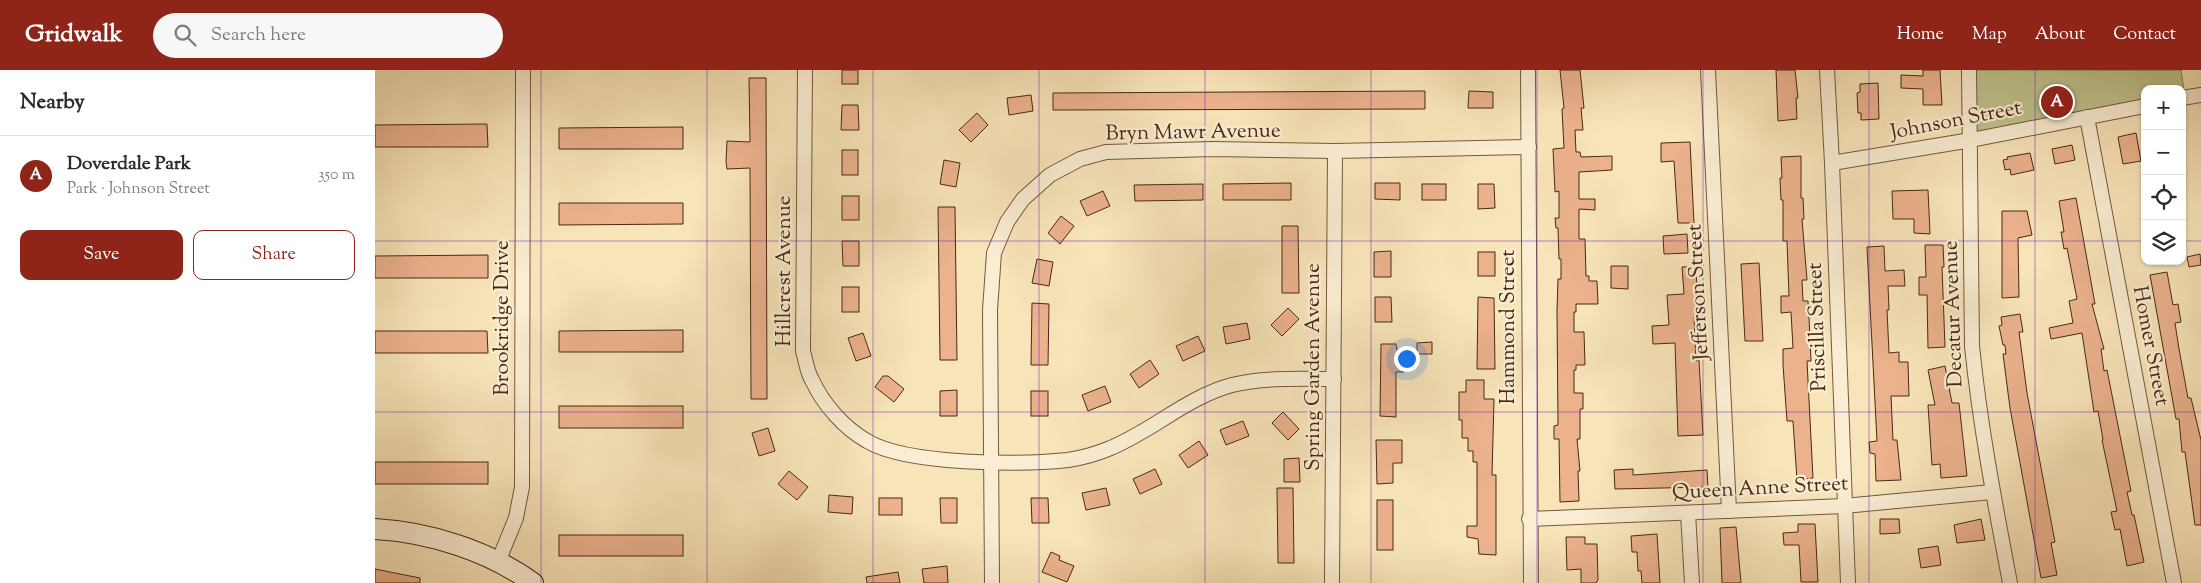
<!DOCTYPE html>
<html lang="en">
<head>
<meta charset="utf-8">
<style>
	:root { --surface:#fff; --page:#f7f7f7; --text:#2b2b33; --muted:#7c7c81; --line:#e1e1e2; --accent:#8f2418 }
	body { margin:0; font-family:"Sorts Mill Goudy",serif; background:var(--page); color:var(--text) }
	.controls { position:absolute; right:15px; top:15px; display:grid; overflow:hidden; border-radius:10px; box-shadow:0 1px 4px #0004 }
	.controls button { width:45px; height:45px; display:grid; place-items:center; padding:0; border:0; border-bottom:1px solid var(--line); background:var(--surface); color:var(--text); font:25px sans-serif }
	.you { position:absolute; left:1031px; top:288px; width:18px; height:18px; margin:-12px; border:4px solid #fff; border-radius:50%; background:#1a73e8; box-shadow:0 0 0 8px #1a73e833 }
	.badge { display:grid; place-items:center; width:32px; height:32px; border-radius:50%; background:var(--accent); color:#fff; font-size:16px; font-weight:700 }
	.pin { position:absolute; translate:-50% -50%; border:2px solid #fff; box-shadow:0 1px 5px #0006 }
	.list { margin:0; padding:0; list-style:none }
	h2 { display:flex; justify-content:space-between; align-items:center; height:65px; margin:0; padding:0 20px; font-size:21px }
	h2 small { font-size:16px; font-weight:400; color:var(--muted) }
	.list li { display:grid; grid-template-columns:32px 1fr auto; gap:15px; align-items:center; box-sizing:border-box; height:80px; padding:0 20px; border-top:1px solid var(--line) }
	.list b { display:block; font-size:19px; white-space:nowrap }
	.list p { margin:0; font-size:16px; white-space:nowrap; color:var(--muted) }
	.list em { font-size:16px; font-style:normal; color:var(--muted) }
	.actions { display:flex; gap:10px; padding:15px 20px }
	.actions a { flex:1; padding:11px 0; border:1px solid var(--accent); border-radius:10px; text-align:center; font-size:18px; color:var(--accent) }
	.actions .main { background:var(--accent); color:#fff }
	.icon { flex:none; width:28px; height:28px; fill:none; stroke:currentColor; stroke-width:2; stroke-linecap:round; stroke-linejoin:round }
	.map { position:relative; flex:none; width:1826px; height:513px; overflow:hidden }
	header { display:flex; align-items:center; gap:30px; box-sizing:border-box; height:70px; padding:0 25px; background:var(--accent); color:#fff }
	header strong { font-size:24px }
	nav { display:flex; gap:28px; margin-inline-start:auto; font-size:18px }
	.search { width:350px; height:45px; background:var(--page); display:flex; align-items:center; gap:12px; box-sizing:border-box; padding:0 18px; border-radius:28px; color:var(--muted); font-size:19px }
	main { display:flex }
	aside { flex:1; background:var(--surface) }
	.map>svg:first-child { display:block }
</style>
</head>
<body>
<header>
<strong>Gridwalk</strong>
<div class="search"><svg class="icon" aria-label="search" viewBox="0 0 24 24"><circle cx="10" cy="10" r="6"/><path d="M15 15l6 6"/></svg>Search here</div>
<nav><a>Home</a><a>Map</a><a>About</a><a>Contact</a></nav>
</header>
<main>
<aside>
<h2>Nearby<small></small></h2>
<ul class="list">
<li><span class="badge">A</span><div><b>Doverdale Park</b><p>Park · Johnson Street</p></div><em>350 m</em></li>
</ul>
<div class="actions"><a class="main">Save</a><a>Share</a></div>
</aside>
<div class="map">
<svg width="1826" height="513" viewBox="0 0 1826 513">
	<rect width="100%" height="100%" fill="#f8e4b9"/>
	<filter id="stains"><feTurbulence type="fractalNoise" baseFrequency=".004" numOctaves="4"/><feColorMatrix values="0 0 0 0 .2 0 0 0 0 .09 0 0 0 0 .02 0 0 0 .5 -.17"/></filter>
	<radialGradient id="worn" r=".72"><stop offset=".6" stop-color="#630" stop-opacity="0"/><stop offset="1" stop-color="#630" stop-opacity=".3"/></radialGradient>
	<path fill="#bfc48e" stroke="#847652" d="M1594 0H1806L1810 28H1807V19H1770V36L1596 70Z"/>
	<g fill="#ebb28c" stroke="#492915">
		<rect x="467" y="0" width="16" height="14"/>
		<path d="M1185 0H1205L1209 38H1206L1208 60H1200L1201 82H1205L1206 87 1237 86V100L1204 102V129H1220V140L1204 139V169H1210L1211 206H1214V211H1222L1223 234H1201V242H1199V262H1209L1210 295H1201V300H1199V323H1208V339H1205V369H1202L1205 401H1203L1204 431 1185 432 1184 369H1179V356L1183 355 1182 240 1183 209H1186V189H1184L1183 158H1181L1180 148H1184V121L1180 122 1178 79 1189 78 1187 39 1189 38Z"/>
		<path d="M1401 0H1420L1423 28H1421L1422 49 1403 51Z"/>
		<path d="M1548 0H1565L1567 35H1548V19L1526 18V5L1548 6Z"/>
		<path d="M374 8H391L392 329H376L375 98 352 99 351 92 352 71 375 72Z"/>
		<path d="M1503 13 1504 49 1486 50V43H1483L1482 23 1485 22V14Z"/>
		<path d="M1050 21V39L678 40V23Z"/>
		<path d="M1094 21 1118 22V38H1093Z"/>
		<path d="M656 25 658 41 634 45 632 28Z"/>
		<path d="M467 35H483L484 60H466Z"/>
		<path d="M602 43 613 55 596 72 584 60Z"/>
		<path d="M112 54 113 77H0V55Z"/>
		<path d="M308 57V79H184V58Z"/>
		<path d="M1761 63 1766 91 1748 94 1743 67Z"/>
		<path d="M1315 72 1319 153H1303L1299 91 1286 92V73Z"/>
		<path d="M1697 75 1700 90 1680 94 1677 79Z"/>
		<rect x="467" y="80" width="16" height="25"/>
		<path d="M1655 83 1659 100 1636 105 1635 99 1630 100 1628 90 1633 89 1632 87Z"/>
		<path d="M1426 86V128H1428L1429 149H1427L1432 210H1427L1428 231H1433L1434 248 1436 291H1432L1438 408 1422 410 1418 351H1412L1408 295V279L1418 278 1416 242 1406 243V226H1414L1412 171H1408V130H1406L1405 108H1407L1406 87Z"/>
		<path d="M569 90 585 93 581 117 565 114Z"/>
		<path d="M916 113V130H848V114Z"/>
		<path d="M1000 113H1025V130L1000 129Z"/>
		<path d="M828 114V130L760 131 759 115Z"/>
		<rect x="1047" y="114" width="24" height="16"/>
		<path d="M1103 114H1119L1120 138 1103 139Z"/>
		<path d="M1553 120 1555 164 1539 163V149H1518L1517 121Z"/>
		<path d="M728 121 735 136 712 146 705 131Z"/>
		<rect x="467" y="126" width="17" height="24"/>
		<path d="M1701 128 1720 234H1717L1729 279H1726L1729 301 1732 300 1756 421 1752 422 1757 445H1759L1769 492 1752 496 1745 459 1740 460 1736 442 1742 441 1727 370H1728L1723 341 1719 342 1707 263 1676 269 1674 258 1698 253 1694 231 1702 229 1692 178 1689 179 1686 162H1689L1684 131Z"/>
		<path d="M184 133H308V154L184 155Z"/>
		<path d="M563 137H580L582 290H565Z"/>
		<path d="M1627 141H1652L1657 165 1643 168 1644 227 1627 228Z"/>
		<path d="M686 146 699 156 685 174 673 163Z"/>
		<path d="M907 156H923L924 223H907Z"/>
		<path d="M1312 164 1313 183 1289 184 1288 166Z"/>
		<path d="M467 171H484V196H468Z"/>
		<path d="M1550 175H1568L1569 197H1567L1570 277 1553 278 1552 225H1544V207H1551Z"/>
		<path d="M1509 176 1510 201 1529 200 1530 216H1513L1514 240H1512L1514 283 1524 282V292H1533L1534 326H1516L1518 370H1522L1526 410 1501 411 1500 384 1495 383 1494 372 1502 371 1492 177Z"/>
		<path d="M1016 181V207H999V182Z"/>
		<rect x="1103" y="182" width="17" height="24"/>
		<path d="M1825 184 1826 195 1814 197 1812 187Z"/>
		<path d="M113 185V208H0V186Z"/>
		<path d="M662 189 678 192 674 216 657 213Z"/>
		<path d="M1384 193 1388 271H1370L1366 194Z"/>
		<path d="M1236 196H1253V219L1236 218Z"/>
		<path d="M1321 196 1323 247H1319L1321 291 1324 290 1328 365 1303 366 1300 273 1278 274 1277 256 1294 255 1292 225 1309 224 1307 197Z"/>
		<path d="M1792 202 1798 235 1803 234 1806 252 1800 253 1804 279 1813 328H1816L1826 370V455H1820L1810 382H1807L1804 349H1801L1775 205Z"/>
		<rect x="467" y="217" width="17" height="25"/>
		<path d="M1000 227H1016L1017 252H1000Z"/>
		<path d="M1103 227 1119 228 1120 299H1102Z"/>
		<path d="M657 233 674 234 673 295H656Z"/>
		<path d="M913 238 924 249 907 266 896 255Z"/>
		<path d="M1645 244 1648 262H1644L1652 323 1680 472 1676 473 1682 505 1666 508 1635 338 1628 284H1631L1630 275H1628L1624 256 1627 255 1626 247Z"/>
		<path d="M872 253 875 269 851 274 848 257Z"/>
		<path d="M308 260V282H184V261Z"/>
		<path d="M0 261H112L113 283H0Z"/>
		<path d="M488 263 496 286 481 291 473 268Z"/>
		<path d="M823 266 830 281 808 291 801 276Z"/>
		<path d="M1057 272V284H1042V273Z"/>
		<path d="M1006 274H1021L1022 280H1029V302H1021V347L1005 346Z"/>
		<path d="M775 290 784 304 764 318 755 304Z"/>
		<path d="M1570 296 1577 333H1584L1592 406 1566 408 1565 394 1557 395 1553 335H1560L1553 300Z"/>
		<path d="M508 306H513L529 319 519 332 500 317Z"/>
		<path d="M1091 310H1109V329H1119L1117 405H1121V485L1104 484 1103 469 1092 467V456H1102V392H1098V381H1093V368H1087V350H1084V322H1091Z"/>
		<path d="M730 316 736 332 713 341 707 325Z"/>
		<path d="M582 320V346H565V321Z"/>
		<rect x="656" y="321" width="17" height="25"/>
		<rect x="184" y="336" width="124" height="22"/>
		<path d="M908 342 924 359 913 370 897 353Z"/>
		<path d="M868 351 874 366 851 375 845 360Z"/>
		<path d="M393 358 400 381 384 386 377 363Z"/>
		<path d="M1001 370H1027V393H1018V413L1002 414Z"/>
		<path d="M824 371 833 385 813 398 804 385Z"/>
		<path d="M924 388 925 412H909V389Z"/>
		<rect x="0" y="392" width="113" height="22"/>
		<path d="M780 399 787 414 765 424 758 409Z"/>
		<path d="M1258 399V405L1332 400 1333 417 1240 419 1239 400Z"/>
		<path d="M414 401 433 417 422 430 403 414Z"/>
		<path d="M731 418 735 435 711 440 707 423Z"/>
		<path d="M902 418H918L919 493H903Z"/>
		<path d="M454 425 478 427 477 444 453 442Z"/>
		<rect x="504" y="428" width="23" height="17"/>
		<path d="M565 428H582V453H566Z"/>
		<path d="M656 428H673L674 453H657Z"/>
		<rect x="1002" y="430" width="16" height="50"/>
		<path d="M1505 449H1524L1525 463 1505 464Z"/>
		<path d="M1606 449 1610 470 1582 473 1579 455Z"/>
		<path d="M1423 454H1440L1443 512H1426L1424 475H1409L1408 463 1423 462Z"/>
		<path d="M1361 457 1366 513H1347L1345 458Z"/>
		<path d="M1282 464 1285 513H1267L1266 501H1263L1262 482H1257L1256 466Z"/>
		<rect x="184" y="465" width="124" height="21"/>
		<path d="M1191 467H1210V474H1222L1223 510 1221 513H1206V499L1192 500Z"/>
		<path d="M1563 476 1566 495 1546 498 1543 479Z"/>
		<path d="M676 482 685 486 684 490 699 496 692 512 667 502Z"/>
		<path d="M572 496 573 513H549L547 499Z"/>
		<path d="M0 499 45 508V513H0Z"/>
		<path d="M523 502 525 513H492L491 507Z"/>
	</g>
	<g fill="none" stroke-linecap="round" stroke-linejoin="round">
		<g stroke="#75583e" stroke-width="16">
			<g id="street">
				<path d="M430 0 428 281C431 291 432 302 437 310 448 334 469 358 492 371 532 395 645 395 693 390 706 388 721 384 733 379 776 362 812 327 857 315 891 307 925 309 959 309"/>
				<path d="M1153 0 1156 513"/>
				<path d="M1333 0 1354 441"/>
				<path d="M1452 0 1457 93 1473 513"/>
				<path d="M1594 0 1597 276C1605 356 1620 434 1635 513"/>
				<path d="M1807 28 1826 25"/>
				<path d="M1712 47 1799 513"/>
				<path d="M1457 93 1596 70 1770 36"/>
				<path d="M1313 443 1317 513"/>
				<path d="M1154 449 1469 436 1617 422"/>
				<path d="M123 492 141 448 147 417 148 0"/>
				<path d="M617 513 615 240 619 183 632 152 648 129 675 105 705 89 731 82 839 79 960 81 1154 77"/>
				<path d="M957 513 960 81"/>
			</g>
		</g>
		<g stroke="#492915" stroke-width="22">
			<path id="secondary" d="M0 459C54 462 114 481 158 513"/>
		</g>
		<use href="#street" stroke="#faedd2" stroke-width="14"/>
		<use href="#secondary" stroke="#faedd2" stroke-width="20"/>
	</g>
	<path fill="none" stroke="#7b2cbf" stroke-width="1" stroke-opacity="0.55" d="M166 0V513M332 0V513M498 0V513M664 0V513M830 0V513M996 0V513M1162 0V513M1328 0V513M1494 0V513M1660 0V513M0 171H1770M1807 171H1826M0 342H1826"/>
	<g text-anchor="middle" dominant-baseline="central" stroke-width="4.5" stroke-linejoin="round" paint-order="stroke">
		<g font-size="21" fill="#492915" stroke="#faedd2">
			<text transform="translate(1581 51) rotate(-11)">Johnson Street</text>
			<text transform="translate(818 63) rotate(-1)">Bryn Mawr Avenue</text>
			<text transform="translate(410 201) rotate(-90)">Hillcrest Avenue</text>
			<text transform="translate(1324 222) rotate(-93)">Jefferson Street</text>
			<text transform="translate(1579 244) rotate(-92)">Decatur Avenue</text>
			<text transform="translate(128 248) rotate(-90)">Brookridge Drive</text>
			<text transform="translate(1134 257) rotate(-90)">Hammond Street</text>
			<text transform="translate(1443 257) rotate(-92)">Priscilla Street</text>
			<text transform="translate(1775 276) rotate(79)">Homer Street</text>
			<text transform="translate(939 297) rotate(-90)">Spring Garden Avenue</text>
			<text transform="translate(1385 419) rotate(-3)">Queen Anne Street</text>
		</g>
	</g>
	<rect width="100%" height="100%" filter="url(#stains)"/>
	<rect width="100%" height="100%" fill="url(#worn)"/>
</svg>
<div class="controls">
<button>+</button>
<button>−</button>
<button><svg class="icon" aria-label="locate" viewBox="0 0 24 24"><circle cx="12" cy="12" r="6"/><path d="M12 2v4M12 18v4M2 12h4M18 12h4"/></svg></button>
<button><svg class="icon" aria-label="layers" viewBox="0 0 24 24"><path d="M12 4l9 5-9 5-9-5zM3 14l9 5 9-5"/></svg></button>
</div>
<div class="you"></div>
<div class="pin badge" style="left:1682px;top:32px">A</div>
</div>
</main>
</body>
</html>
